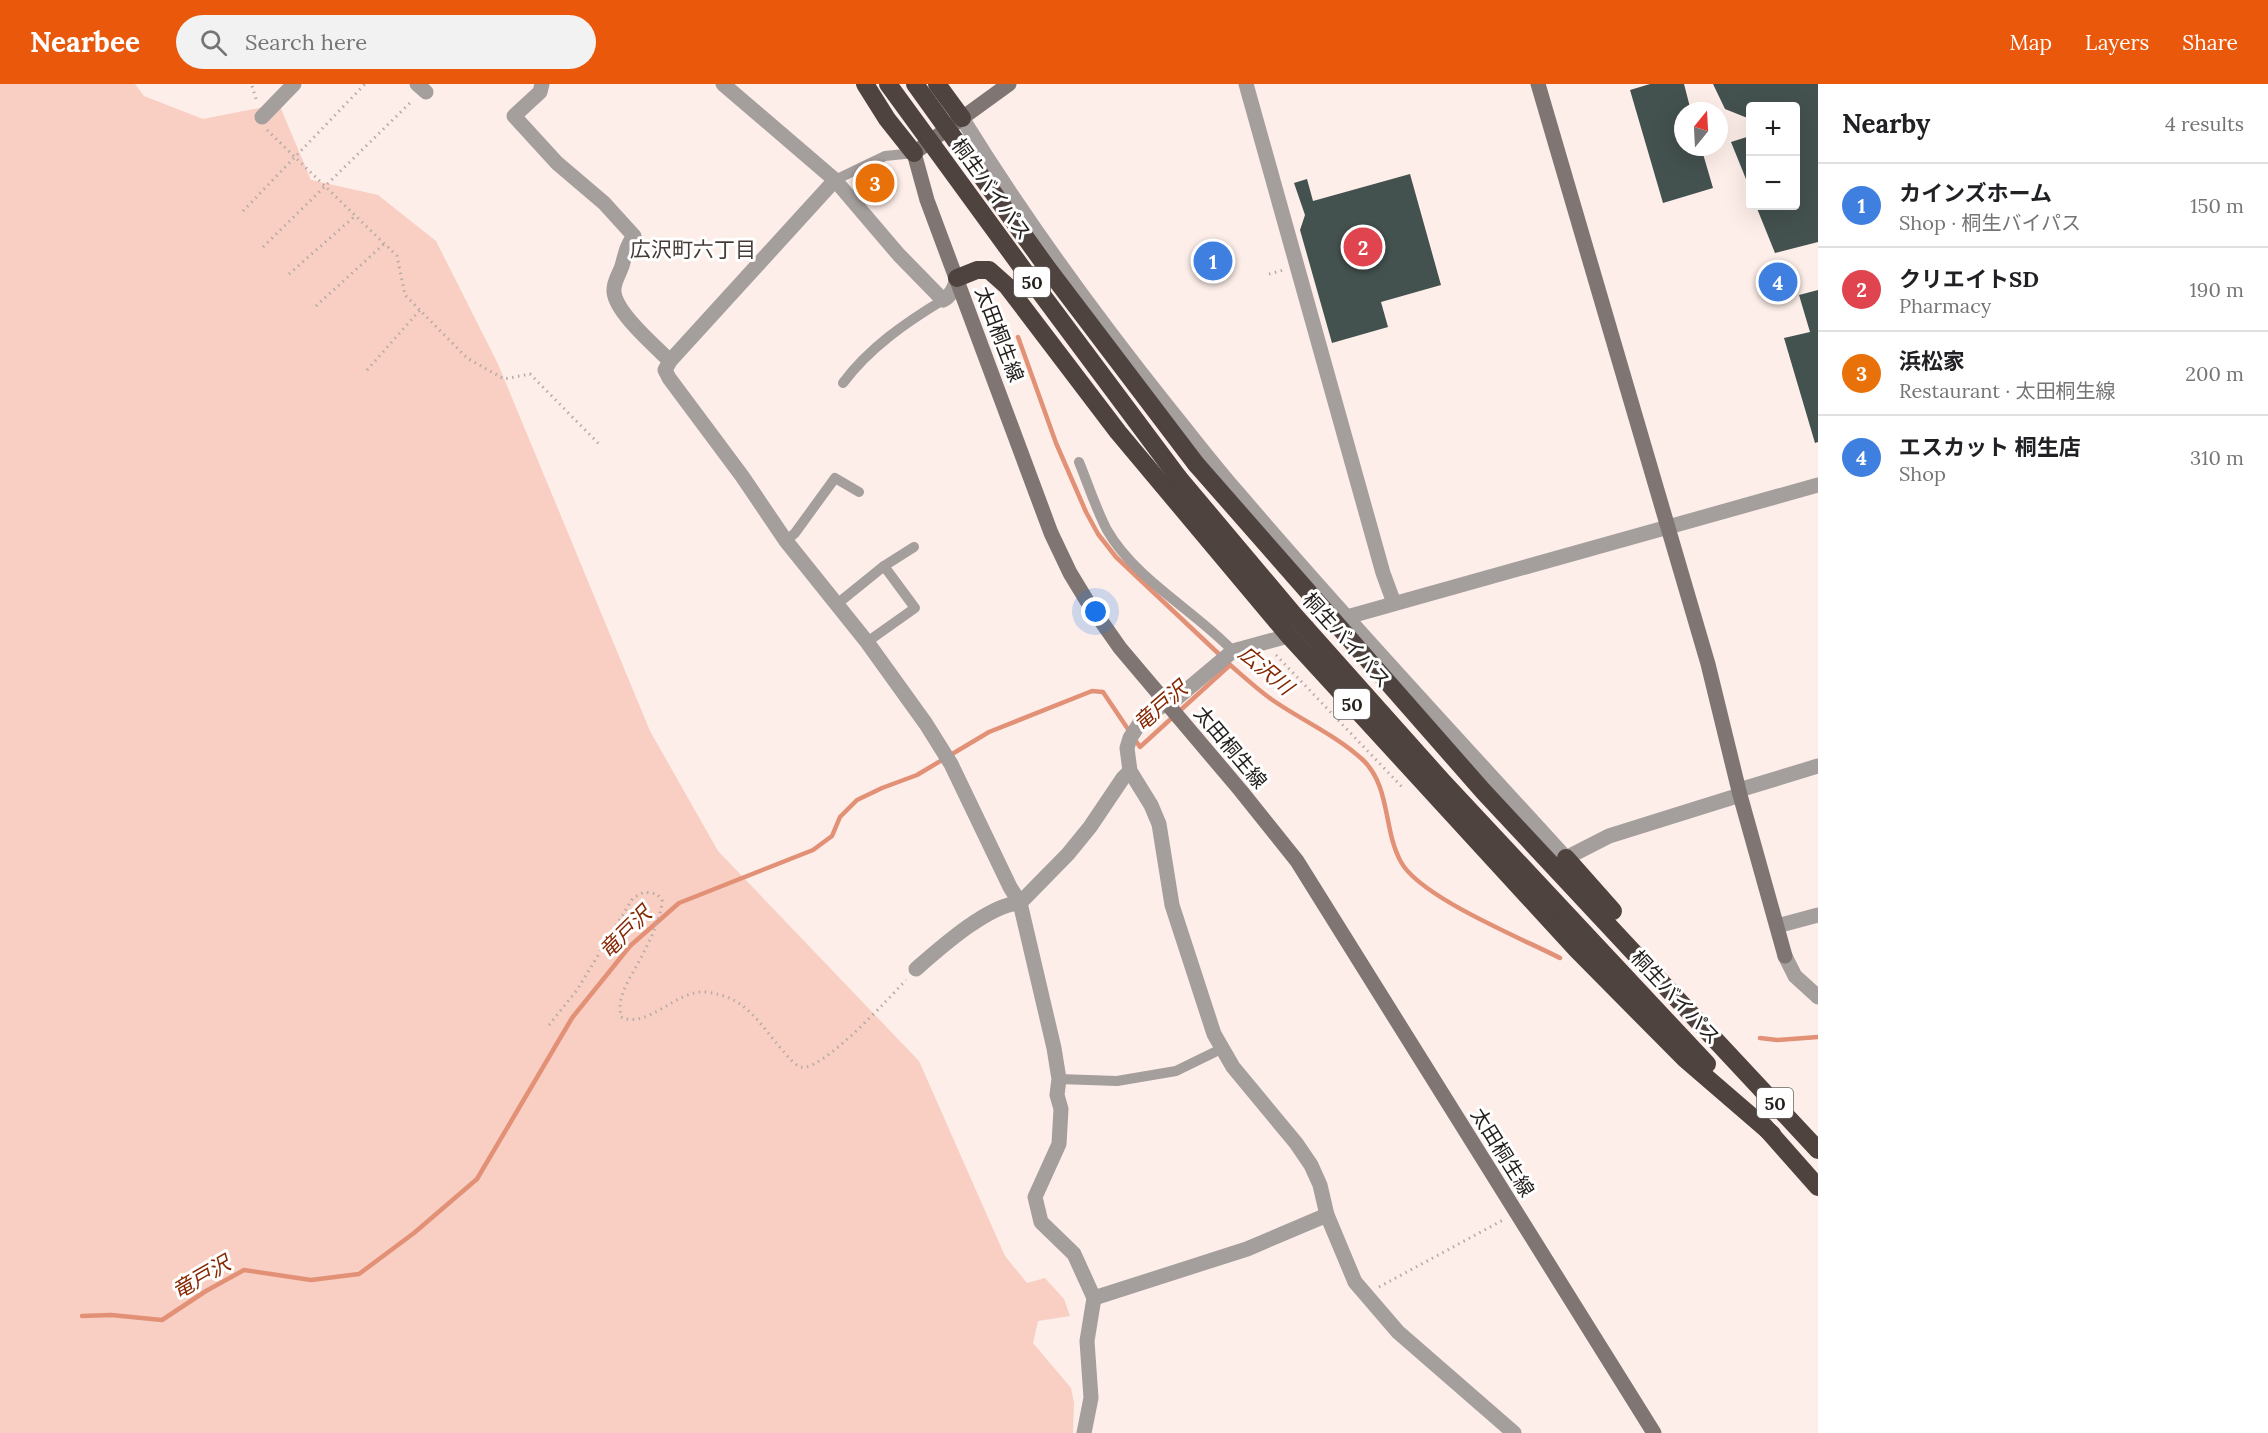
<!DOCTYPE html>
<html lang="en">
<head>
<meta charset="utf-8">
<style>
	:root { --surface:#fff; --page:#f2f2f2; --text:#202124; --muted:#757577; --line:#e0e0e0; --accent:#ea580c }
	body { margin:0; font-family:Lora,"Noto Sans JP",serif; background:var(--page); color:var(--text) }
	.controls { position:absolute; right:18px; top:18px; display:grid; overflow:hidden; border-radius:6px; box-shadow:0 6px 24px #0002 }
	.controls button { width:54px; height:54px; display:grid; place-items:center; padding:0; border:0; border-bottom:2px solid var(--line); background:var(--surface); color:var(--text); font:30px sans-serif }
	.compass { position:absolute; left:1674px; top:18px; width:54px; height:54px; border-radius:50%; background:var(--surface); box-shadow:0 6px 24px #0002; rotate:18deg }
	.you { position:absolute; left:1096px; top:528px; width:21px; height:21px; margin:-15px; border:4px solid #fff; border-radius:50%; background:#1a73e8; box-shadow:0 0 0 9px #1a73e833 }
	.badge { display:grid; place-items:center; width:39px; height:39px; border-radius:50%; background:var(--accent); color:#fff; font-size:20px; font-weight:700 }
	.pin { position:absolute; translate:-50% -50%; border:3px solid #fff; box-shadow:0 2px 6px #0006 }
	.list { margin:0; padding:0; list-style:none }
	h2 { display:flex; justify-content:space-between; align-items:center; height:78px; margin:0; padding:0 24px; font-size:26px }
	h2 small { font-size:20px; font-weight:400; color:var(--muted) }
	.list li { display:grid; grid-template-columns:39px 1fr auto; gap:18px; align-items:center; box-sizing:border-box; height:84px; padding:0 24px; border-top:2px solid var(--line) }
	.list b { display:block; font-size:22px; white-space:nowrap }
	.list p { margin:0; font-size:20px; white-space:nowrap; color:var(--muted) }
	.list em { font-size:20px; font-style:normal; color:var(--muted) }
	.icon { flex:none; width:33px; height:33px; fill:none; stroke:currentColor; stroke-width:2; stroke-linecap:round; stroke-linejoin:round }
	.map { position:relative; flex:none; width:1818px; height:1349px; overflow:hidden }
	header { display:flex; align-items:center; gap:36px; box-sizing:border-box; height:84px; padding:0 30px; background:var(--accent); color:#fff }
	header strong { font-size:28px }
	nav { display:flex; gap:33px; margin-inline-start:auto; font-size:21px }
	.search { width:420px; height:54px; background:var(--page); display:flex; align-items:center; gap:15px; box-sizing:border-box; padding:0 21px; border-radius:33px; color:var(--muted); font-size:22px }
	main { display:flex }
	aside { flex:1; background:var(--surface) }
	.map>svg:first-child { display:block }
</style>
</head>
<body>
<header>
<strong>Nearbee</strong>
<div class="search"><svg class="icon" aria-label="search" viewBox="0 0 24 24"><circle cx="10" cy="10" r="6"/><path d="M15 15l6 6"/></svg>Search here</div>
<nav><a>Map</a><a>Layers</a><a>Share</a></nav>
</header>
<main>
<div class="map">
<svg width="1818" height="1349" viewBox="0 0 1818 1349">
	<rect width="100%" height="100%" fill="#fdeee9"/>
	<path fill="#f8cfc2" d="M0 0H135L144 12 203 35 279 20 311 96 378 111 436 157 498 280 650 647 718 767 919 977 1005 1172 1027 1199 1045 1194 1064 1215 1070 1232 1038 1237 1033 1259 1071 1304 1074 1319 1073 1349H0Z"/>
	<g fill="none" stroke-linecap="round" stroke-linejoin="round">
		<g stroke="#e29177" stroke-width="4.5">
			<path d="M1018 253 1056 359 1086 428 1098 450 1116 473 1221 572"/>
			<path d="M1229 580C1243 592 1257 605 1271 615 1301 636 1336 651 1363 676 1391 703 1383 746 1401 778 1420 813 1521 854 1560 874"/>
			<path d="M1760 954 1777 956 1818 953"/>
			<path d="M82 1232 111 1231 162 1236 206 1207 244 1186 311 1196 359 1190 414 1149 477 1095 572 934 630 862 679 819 813 766 832 752 840 733 857 716 882 704 917 691 989 648 1092 607 1103 608 1140 663 1230 581"/>
		</g>
	</g>
	<g fill="#43514f">
		<path d="M1650 0H1684L1691 27H1683V63H1701L1713 104 1663 119 1630 6Z"/>
		<path d="M1713 0H1818V158L1775 169 1756 122H1796V22H1750V35L1725 25Z"/>
		<path d="M1750 52V105L1731 58Z"/>
		<path d="M882 83 894 108 868 120 855 95Z"/>
		<path d="M1410 90 1441 201 1381 218 1388 243 1332 259 1300 146 1305 131 1294 99 1307 95 1313 117Z"/>
		<path d="M1818 206V358L1815 359 1784 254 1810 248 1799 211Z"/>
	</g>
	<g fill="none" stroke-linecap="round" stroke-linejoin="round">
		<path stroke="#d2c5c0" stroke-width="15" stroke-dasharray="15 8" stroke-linecap="butt" d="M1301 549 1344 534"/>
		<g stroke="#b7aba7" stroke-width="3" stroke-dasharray="1.5 4.5" stroke-linecap="butt">
			<path d="M252 2 257 18"/>
			<path d="M267 46 397 172 405 211 467 274 504 295 530 290 599 360"/>
			<path d="M243 127 365 0"/>
			<path d="M263 163 413 16"/>
			<path d="M289 190 355 132"/>
			<path d="M1269 190 1284 186"/>
			<path d="M316 222 384 160"/>
			<path d="M367 286 420 226"/>
			<path d="M1276 571 1403 704"/>
			<path d="M549 941 577 906 633 814 644 808 657 810 662 816C662 834 646 865 637 881 628 898 617 912 621 933 647 946 677 905 706 908 748 913 759 940 784 968 788 973 795 981 801 983 822 988 891 912 906 896"/>
			<path d="M1379 1203 1503 1136"/>
		</g>
		<g stroke="#a49e9c" stroke-width="10">
			<path d="M835 96 885 72 914 69"/>
			<path d="M843 299C869 264 905 239 943 216"/>
			<path d="M1079 378C1088 400 1096 425 1107 446 1135 495 1194 526 1233 567"/>
			<path d="M786 457 795 449 835 394 859 408"/>
			<path d="M837 520 884 482 914 463"/>
			<path d="M867 558 915 524 884 482"/>
			<path d="M1059 995 1117 997 1176 987 1221 965"/>
		</g>
		<g stroke="#a49e9c" stroke-width="15">
			<path d="M417 0 426 8"/>
			<path d="M542 0 540 8 514 32 557 79 604 119 634 152C626 163 626 168 622 182 619 191 613 198 614 208 616 229 655 262 670 277"/>
			<path d="M723 0 835 96 899 171 943 216C951 212 955 203 957 194"/>
			<path d="M1246 0 1383 489 1394 519"/>
			<path d="M262 33 294 0"/>
			<path d="M962 34C1025 136 1096 233 1171 327 1193 354 1215 383 1238 409 1344 533 1456 653 1566 774L1609 752 1740 711"/>
			<path d="M835 96 670 277 665 286 669 294 742 392 786 457 867 558 926 640 951 680 1010 803 1020 819 1054 964 1059 995 1057 1011 1061 1025 1059 1060 1035 1113 1041 1138 1074 1170 1094 1214 1087 1257 1091 1314 1084 1349"/>
			<path d="M1347 533 1818 401"/>
			<path d="M1299 549 1233 567 1177 614 1152 628 1142 636 1130 654 1127 664 1130 687 1151 721 1159 740 1172 821 1214 950 1233 983 1296 1059 1311 1081 1320 1101 1327 1131 1355 1198 1398 1248 1514 1349"/>
			<path d="M1739 706 1818 682"/>
			<path d="M1777 842 1818 831"/>
			<path d="M1785 872 1795 892 1818 913"/>
			<path d="M916 885C940 864 989 820 1020 819L1068 770 1090 743 1123 694 1130 687"/>
			<path d="M1094 1214 1247 1165 1327 1131"/>
		</g>
		<g stroke="#7f7673" stroke-width="15">
			<path d="M1009 0 914 69 927 116 1051 449 1070 489 1087 517 1120 564 1241 707 1297 777 1654 1349"/>
			<path d="M1538 0 1708 580 1740 711 1785 872"/>
		</g>
		<g stroke="#4f433f" stroke-width="18">
			<path d="M865 0 887 35 914 69"/>
			<path d="M937 0 962 34"/>
			<path d="M957 194 977 186H989L1007 202 1118 348 1289 552 1577 866 1685 975 1772 1050"/>
			<path d="M1196 380 1483 707 1818 1066"/>
			<path d="M1178 393 1295 532 1444 699 1707 980"/>
			<path d="M1566 774 1613 827"/>
			<path d="M1764 1042 1818 1103"/>
		</g>
		<g stroke="#4f433f" stroke-width="18">
			<path d="M888 0 1031 196 1178 393"/>
			<path d="M915 0 1048 185 1196 380"/>
		</g>
	</g>
	<g text-anchor="middle" dominant-baseline="central" stroke-width="6" stroke-linejoin="round" paint-order="stroke">
		<g fill="#fefffe" stroke="#666361" stroke-width="1.5">
			<rect x="1014" y="183" width="36" height="30" rx="4.5"/>
			<rect x="1334" y="605" width="36" height="30" rx="4.5"/>
			<rect x="1757" y="1004" width="36" height="30" rx="4.5"/>
		</g>
		<g font-size="18" font-weight="bold" fill="#25201e">
			<text x="1032" y="198">50</text>
			<text x="1352" y="620">50</text>
			<text x="1775" y="1019">50</text>
		</g>
		<g font-size="20" fill="#25201e" stroke="#fefffe">
			<text transform="translate(992 105) rotate(54)">桐生バイパス</text>
			<text transform="translate(1000 250) rotate(69)">太田桐生線</text>
			<text transform="translate(1347 556) rotate(48)">桐生バイパス</text>
			<text transform="translate(1231 663) rotate(50)">太田桐生線</text>
			<text transform="translate(1676 913) rotate(47)">桐生バイパス</text>
			<text transform="translate(1503 1068) rotate(58)">太田桐生線</text>
		</g>
		<g font-size="21" fill="#463b37" stroke="#fefffe">
			<text x="693" y="165">広沢町六丁目</text>
		</g>
		<g font-size="21" font-style="italic" fill="#852700" stroke="#fefffe">
			<text transform="translate(1266 586) rotate(40)">広沢川</text>
			<text transform="translate(1160 622) rotate(-41)">竜戸沢</text>
			<text transform="translate(625 848) rotate(-45)">竜戸沢</text>
			<text transform="translate(201 1193) rotate(-30)">竜戸沢</text>
		</g>
	</g>
</svg>
<div class="controls">
<button>+</button>
<button>−</button>
</div>
<svg class="compass" viewBox="-18 -18 36 36"><path d="M0-13l5 13h-10z" fill="#e53935"/><path d="M0 13l5-13h-10z" fill="#757577"/></svg>
<div class="you"></div>
<div class="pin badge" style="left:1213px;top:177px;background:#3f7fe0">1</div>
<div class="pin badge" style="left:1363px;top:163px;background:#e0444e">2</div>
<div class="pin badge" style="left:875px;top:99px;background:#e8710a">3</div>
<div class="pin badge" style="left:1778px;top:198px;background:#3f7fe0">4</div>
</div>
<aside>
<h2>Nearby<small>4 results</small></h2>
<ul class="list">
<li><span class="badge" style="background:#3f7fe0">1</span><div><b>カインズホーム</b><p>Shop · 桐生バイパス</p></div><em>150 m</em></li>
<li><span class="badge" style="background:#e0444e">2</span><div><b>クリエイトSD</b><p>Pharmacy</p></div><em>190 m</em></li>
<li><span class="badge" style="background:#e8710a">3</span><div><b>浜松家</b><p>Restaurant · 太田桐生線</p></div><em>200 m</em></li>
<li><span class="badge" style="background:#3f7fe0">4</span><div><b>エスカット 桐生店</b><p>Shop</p></div><em>310 m</em></li>
</ul>
</aside>
</main>
</body>
</html>
